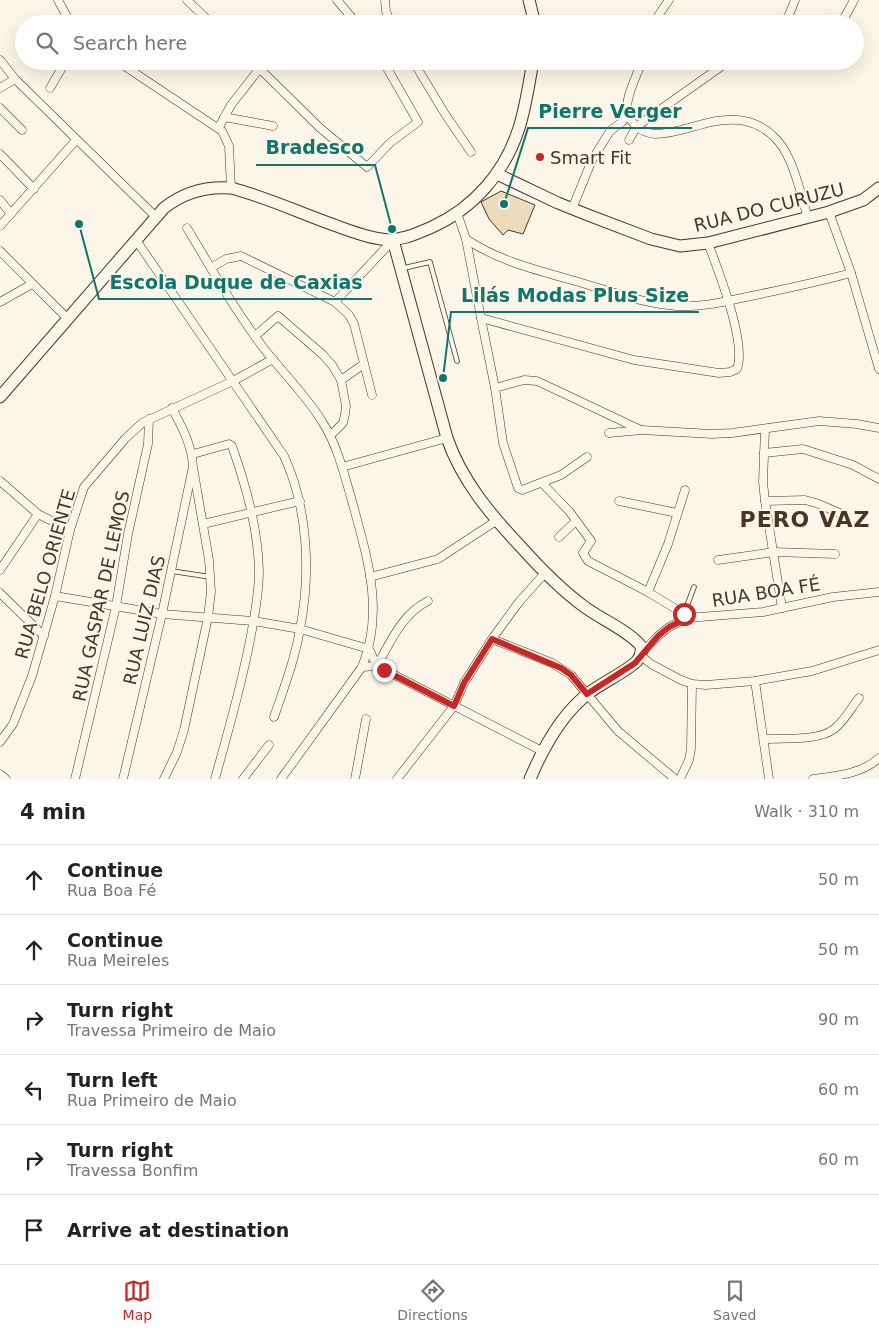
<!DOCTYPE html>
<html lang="en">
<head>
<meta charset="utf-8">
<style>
	:root { --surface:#fff; --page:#f2f2f2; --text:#222; --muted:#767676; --line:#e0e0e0; --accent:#c62828 }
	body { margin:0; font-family:"DejaVu Sans",sans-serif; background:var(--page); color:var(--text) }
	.stop { position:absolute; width:15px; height:15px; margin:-11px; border:4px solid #c62828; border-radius:50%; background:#fff }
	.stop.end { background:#c62828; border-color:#fff; box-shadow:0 1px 5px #0008 }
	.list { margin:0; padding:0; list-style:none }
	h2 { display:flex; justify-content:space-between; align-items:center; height:65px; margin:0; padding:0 20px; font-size:21px }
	h2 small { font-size:16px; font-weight:400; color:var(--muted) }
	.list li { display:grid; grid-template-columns:32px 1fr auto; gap:15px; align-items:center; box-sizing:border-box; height:70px; padding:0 20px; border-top:1px solid var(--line) }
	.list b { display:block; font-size:19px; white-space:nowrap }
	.list p { margin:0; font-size:16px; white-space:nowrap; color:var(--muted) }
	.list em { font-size:16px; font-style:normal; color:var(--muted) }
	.icon { flex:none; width:28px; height:28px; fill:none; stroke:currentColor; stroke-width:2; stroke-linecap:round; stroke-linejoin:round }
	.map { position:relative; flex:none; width:879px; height:779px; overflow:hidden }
	.search { position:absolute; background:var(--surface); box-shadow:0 5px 20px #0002; left:15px; right:15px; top:15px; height:55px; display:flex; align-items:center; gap:12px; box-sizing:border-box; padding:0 18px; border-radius:28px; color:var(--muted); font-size:19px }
	.sheet { height:485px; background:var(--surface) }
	nav { display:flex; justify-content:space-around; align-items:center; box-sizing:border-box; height:70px; border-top:1px solid var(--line); background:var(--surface); font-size:14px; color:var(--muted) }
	nav a { display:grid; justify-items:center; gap:2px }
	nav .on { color:var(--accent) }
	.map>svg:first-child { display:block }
</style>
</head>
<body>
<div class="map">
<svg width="879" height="779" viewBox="0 0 879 779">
	<rect width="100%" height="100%" fill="#fbf6e9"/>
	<path fill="#ecdcbc" stroke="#4a3520" d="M501 191 535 205 523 234 508 230 503 235 489 219 481 202Z"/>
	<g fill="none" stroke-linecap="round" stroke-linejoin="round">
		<g stroke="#4a3520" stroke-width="5.5">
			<g id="lane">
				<path d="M404 268 430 262 457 361"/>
				<path d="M171 571 211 577"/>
				<path d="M684 614 694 587"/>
			</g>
		</g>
		<g stroke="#4a3520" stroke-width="9">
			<g id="street">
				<path d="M58 0 71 24"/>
				<path d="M187 0 212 24"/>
				<path d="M337 0 357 24"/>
				<path d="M385 0 386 11 391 24"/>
				<path d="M655 24 658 16 669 0"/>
				<path d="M783 24 789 15 795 0"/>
				<path d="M841 24 854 0"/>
				<path d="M0 60 15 79 156 217"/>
				<path d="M117 61 222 131 229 146 231 188"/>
				<path d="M252 61 320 128 367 167 391 142 418 122 383 61"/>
				<path d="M413 61 445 114 471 152"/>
				<path d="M642 61C637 76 627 93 627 108 627 122 642 133 655 134 683 134 709 117 738 120 750 121 763 127 772 135 793 152 800 193 808 218"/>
				<path d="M0 88 15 79"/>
				<path d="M50 88 66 61"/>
				<path d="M0 108 22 130"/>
				<path d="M224 117 273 126"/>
				<path d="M219 127 231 105 260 68"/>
				<path d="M629 140 637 126 729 61"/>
				<path d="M0 154 34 189"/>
				<path d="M0 200 11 214"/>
				<path d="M572 209 592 160 610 131 622 122 627 116"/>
				<path d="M829 212 851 273 879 369"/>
				<path d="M457 213 466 239 481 318 495 388 503 443 518 488 522 490 561 475 587 457"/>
				<path d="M0 226 76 140"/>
				<path d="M187 228C211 268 234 309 262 346 281 371 307 396 323 423 338 447 344 474 352 501 367 557 385 611 362 667L281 779"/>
				<path d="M466 239C497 260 533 269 568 279 601 288 634 301 668 305 696 309 724 302 751 296 785 289 818 282 851 273"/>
				<path d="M136 240 284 456C308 508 311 573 300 629 295 659 284 688 274 717"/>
				<path d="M0 251 68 319"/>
				<path d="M211 268 226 259 241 256 335 302 349 315 354 324 372 395"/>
				<path d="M0 302 32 284"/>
				<path d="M335 302 393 240"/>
				<path d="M481 318 634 360 719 373 730 372 737 369C747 343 718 270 708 243"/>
				<path d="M255 336 278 316 322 354 332 365 341 380 346 406 345 414 343 423 330 436"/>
				<path d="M341 380 364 364"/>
				<path d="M495 388 524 380 537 381 641 430"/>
				<path d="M765 429 763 482 765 501 782 608"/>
				<path d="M609 433 642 430 712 434 732 433 819 421 857 424 879 428"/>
				<path d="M764 453 803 449 853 465 879 479"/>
				<path d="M193 454 229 444 232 446C246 486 258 528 259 571 259 589 256 607 253 624 244 676 229 728 215 779"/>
				<path d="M342 467 447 438"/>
				<path d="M0 481 38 514 70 530"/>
				<path d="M542 483 569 511 591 541 583 553 588 561 648 592 684 614 687 618"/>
				<path d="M619 501 677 513"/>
				<path d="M765 501 805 500 816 503 842 514"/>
				<path d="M203 524 300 501"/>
				<path d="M559 537 576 521"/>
				<path d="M718 560 774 552 835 554"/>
				<path d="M0 570 38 514"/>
				<path d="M370 577 438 559 496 521"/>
				<path d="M648 592 668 544 685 490"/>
				<path d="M879 592 833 597 763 612 687 618 669 627 658 636 640 655 651 664 681 680 692 684 706 685 755 681 812 671 879 650"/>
				<path d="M0 593 44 636"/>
				<path d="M55 596 162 614 253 621 300 629 369 649 377 666"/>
				<path d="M492 639 552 663 571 675 618 731 675 779"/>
				<path d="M377 666C391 641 402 614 428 601"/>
				<path d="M362 667 377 666 542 751"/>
				<path d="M755 681 769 779"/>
				<path d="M764 739C784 738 819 741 834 729 844 722 851 708 859 698"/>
				<path d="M0 742 13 724 32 676 55 596 70 530 84 487 125 439 142 423 233 381 273 359"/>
				<path d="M0 774 6 779"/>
				<path d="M75 779 116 606 128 534 148 444 149 419"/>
				<path d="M123 779 162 614 192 471"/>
				<path d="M164 779 177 752 184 730 208 617 211 592 209 560 193 467C192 445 182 427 172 408"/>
				<path d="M243 779 269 745"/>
				<path d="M355 779 366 719"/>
				<path d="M397 779 454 706 464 683 492 639 519 602 545 573"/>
				<path d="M680 779 689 760 691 749 692 684"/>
				<path d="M813 779C836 776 862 774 879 758"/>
			</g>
		</g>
		<g stroke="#4a3520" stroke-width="13">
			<g id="secondary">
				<path d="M529 0 535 24"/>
				<path d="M497 174 558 203 588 215 651 239 680 246 708 243 829 212 863 200 879 188"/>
				<path d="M393 240 447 438C462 481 490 514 521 547 540 568 559 588 582 605 598 618 628 630 641 646 642 651 641 656 637 661 629 670 600 684 589 693 561 714 543 748 530 779"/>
				<path d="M0 397 164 208C184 192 205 186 231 188 266 197 300 213 334 225 350 231 365 237 381 239 399 242 416 234 432 227 474 208 505 172 519 128 526 106 529 83 533 61"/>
			</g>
		</g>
		<use href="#lane" stroke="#fbf6e9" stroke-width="4"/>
		<use href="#street" stroke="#fbf6e9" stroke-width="8"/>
		<use href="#secondary" stroke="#fbf6e9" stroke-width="11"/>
	</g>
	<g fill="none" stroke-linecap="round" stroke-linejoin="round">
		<path stroke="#c62828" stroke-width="6" d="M384 670 454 706 464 683 492 639 561 668 571 675 587 694 635 663 658 636 669 627 688 618 684 614"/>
	</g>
	<circle fill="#c62828" stroke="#fbf6e9" stroke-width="2" cx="540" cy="157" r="5"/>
	<g text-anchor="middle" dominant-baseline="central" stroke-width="4" stroke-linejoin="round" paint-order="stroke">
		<g font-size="18" fill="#4a3520" stroke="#fbf6e9" text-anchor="start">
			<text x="550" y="157">Smart Fit</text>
		</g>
		<g font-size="18" fill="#4a3520" stroke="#fbf6e9">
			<text transform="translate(769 207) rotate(-14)">RUA DO CURUZU</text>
			<text transform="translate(45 574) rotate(-74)">RUA BELO ORIENTE</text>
			<text transform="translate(766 592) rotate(-9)">RUA BOA FÉ</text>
			<text transform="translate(101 596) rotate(-78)">RUA GASPAR DE LEMOS</text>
			<text transform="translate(144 620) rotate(-77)">RUA LUIZ DIAS</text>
		</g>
		<g font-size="22" font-weight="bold" letter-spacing="1" fill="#4a3520" stroke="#fbf6e9">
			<text x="805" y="519">PERO VAZ</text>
		</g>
	</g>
	<path fill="none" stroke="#0f766e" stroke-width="2" d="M504 204L528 128H692M392 229L375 165H256M79 224L99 299H372M443 378L451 312H699"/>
	<g fill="#0f766e" stroke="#fbf6e9" stroke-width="2">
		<circle cx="504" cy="204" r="5"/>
		<circle cx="392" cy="229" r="5"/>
		<circle cx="79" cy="224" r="5"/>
		<circle cx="443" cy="378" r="5"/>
	</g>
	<g font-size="19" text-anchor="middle" font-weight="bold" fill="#0f766e" stroke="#fbf6e9" stroke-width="4" stroke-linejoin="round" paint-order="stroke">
		<text x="610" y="118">Pierre Verger</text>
		<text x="315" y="154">Bradesco</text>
		<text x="236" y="289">Escola Duque de Caxias</text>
		<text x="575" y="302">Lilás Modas Plus Size</text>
	</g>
</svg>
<div class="stop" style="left:684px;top:614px"></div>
<div class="stop end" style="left:384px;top:670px"></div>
<div class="search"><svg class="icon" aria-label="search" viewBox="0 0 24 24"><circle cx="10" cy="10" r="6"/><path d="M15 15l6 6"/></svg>Search here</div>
</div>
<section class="sheet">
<h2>4 min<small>Walk · 310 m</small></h2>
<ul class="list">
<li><svg class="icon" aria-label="ahead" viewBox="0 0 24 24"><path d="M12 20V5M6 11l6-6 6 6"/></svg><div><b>Continue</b><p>Rua Boa Fé</p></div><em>50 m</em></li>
<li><svg class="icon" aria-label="ahead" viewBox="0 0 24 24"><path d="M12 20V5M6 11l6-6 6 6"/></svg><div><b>Continue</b><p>Rua Meireles</p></div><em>50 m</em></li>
<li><svg class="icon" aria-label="right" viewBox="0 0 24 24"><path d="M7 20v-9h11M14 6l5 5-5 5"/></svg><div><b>Turn right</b><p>Travessa Primeiro de Maio</p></div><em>90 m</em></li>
<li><svg class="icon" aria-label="left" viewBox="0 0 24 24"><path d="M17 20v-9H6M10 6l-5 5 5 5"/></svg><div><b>Turn left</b><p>Rua Primeiro de Maio</p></div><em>60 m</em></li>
<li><svg class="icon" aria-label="right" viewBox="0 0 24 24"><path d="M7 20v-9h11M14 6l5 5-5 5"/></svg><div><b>Turn right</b><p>Travessa Bonfim</p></div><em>60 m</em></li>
<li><svg class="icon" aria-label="arrive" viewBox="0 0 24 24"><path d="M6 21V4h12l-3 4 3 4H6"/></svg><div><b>Arrive at destination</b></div></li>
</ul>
</section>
<nav>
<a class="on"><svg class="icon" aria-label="map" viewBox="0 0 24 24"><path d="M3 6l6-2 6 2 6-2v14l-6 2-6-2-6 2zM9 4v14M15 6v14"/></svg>Map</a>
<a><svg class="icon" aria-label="directions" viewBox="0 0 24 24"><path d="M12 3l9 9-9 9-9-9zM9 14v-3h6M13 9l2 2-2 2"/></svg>Directions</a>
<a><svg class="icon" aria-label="saved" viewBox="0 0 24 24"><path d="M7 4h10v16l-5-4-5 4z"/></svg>Saved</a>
</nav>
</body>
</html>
